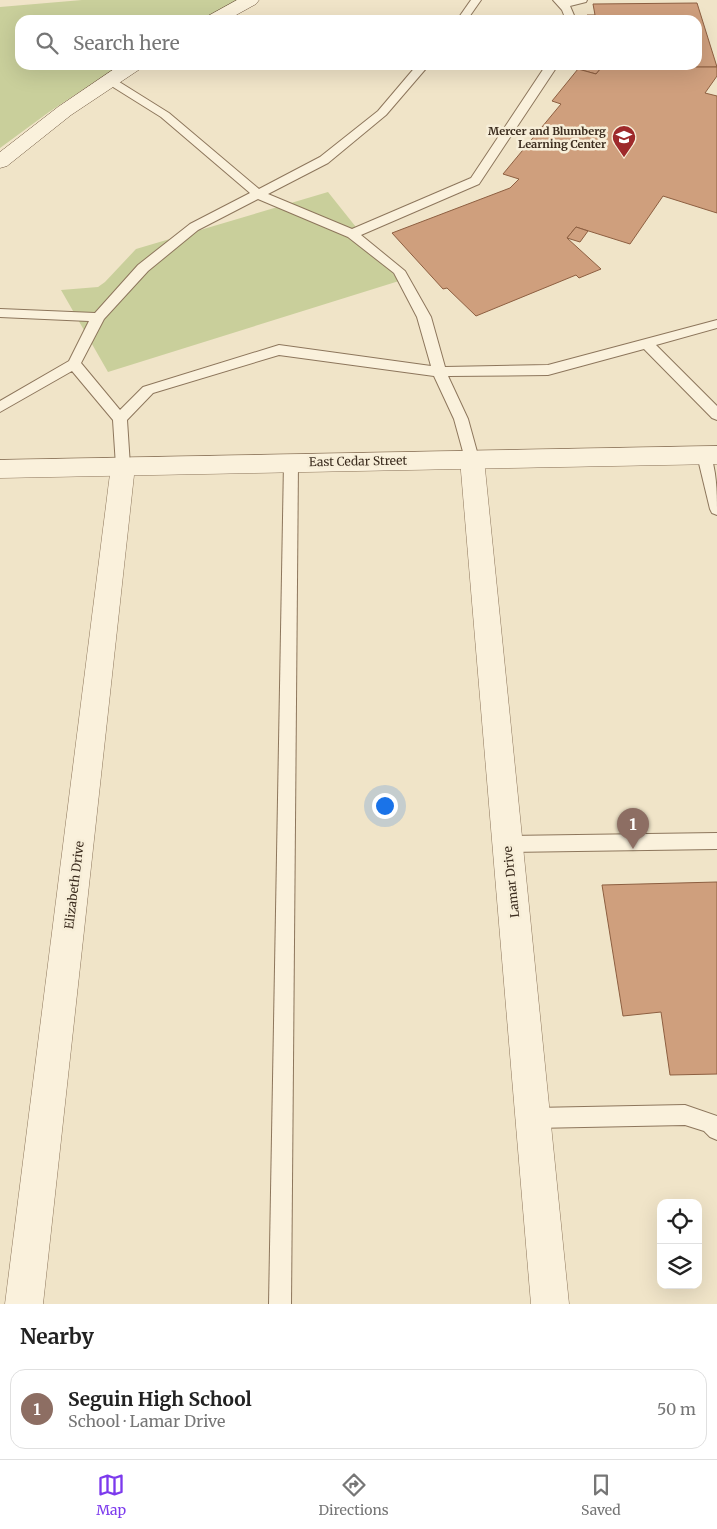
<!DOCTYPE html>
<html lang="en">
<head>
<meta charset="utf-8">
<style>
	:root { --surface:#fff; --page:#f2f2f2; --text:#222; --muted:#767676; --line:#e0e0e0; --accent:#7c3aed }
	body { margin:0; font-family:Merriweather,serif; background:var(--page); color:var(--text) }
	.controls { position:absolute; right:15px; bottom:15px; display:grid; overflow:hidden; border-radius:10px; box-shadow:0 5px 20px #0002 }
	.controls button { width:45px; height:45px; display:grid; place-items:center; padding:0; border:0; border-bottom:1px solid var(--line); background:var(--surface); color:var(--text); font:25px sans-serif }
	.you { position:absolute; left:384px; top:805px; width:18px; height:18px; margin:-12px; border:4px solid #fff; border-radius:50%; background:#1a73e8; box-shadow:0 0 0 8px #1a73e833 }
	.badge { display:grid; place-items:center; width:32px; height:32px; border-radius:50%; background:var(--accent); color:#fff; font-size:16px; font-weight:700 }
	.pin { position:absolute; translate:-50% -41px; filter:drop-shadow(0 1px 2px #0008) }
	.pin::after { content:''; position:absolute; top:26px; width:18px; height:15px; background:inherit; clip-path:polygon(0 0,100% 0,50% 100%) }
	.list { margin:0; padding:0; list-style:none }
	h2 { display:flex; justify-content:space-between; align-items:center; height:65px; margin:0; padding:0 20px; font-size:21px }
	h2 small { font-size:16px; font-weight:400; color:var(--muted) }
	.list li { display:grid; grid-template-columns:32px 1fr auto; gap:15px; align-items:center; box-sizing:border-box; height:80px; margin:0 10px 10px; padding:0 10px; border:1px solid var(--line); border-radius:15px }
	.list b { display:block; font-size:19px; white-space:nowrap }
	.list p { margin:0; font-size:16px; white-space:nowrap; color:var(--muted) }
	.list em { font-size:16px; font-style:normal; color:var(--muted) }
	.icon { flex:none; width:28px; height:28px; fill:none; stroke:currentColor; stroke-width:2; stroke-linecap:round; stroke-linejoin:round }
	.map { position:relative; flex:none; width:717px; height:1304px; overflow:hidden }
	.search { position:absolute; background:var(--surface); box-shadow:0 5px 20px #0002; left:15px; right:15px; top:15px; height:55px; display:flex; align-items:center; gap:12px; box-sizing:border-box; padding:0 18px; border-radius:15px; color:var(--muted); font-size:19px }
	.sheet { height:155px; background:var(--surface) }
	nav { display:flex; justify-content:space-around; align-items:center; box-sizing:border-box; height:70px; border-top:1px solid var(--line); background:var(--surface); font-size:14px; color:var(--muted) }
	nav a { display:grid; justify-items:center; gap:2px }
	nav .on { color:var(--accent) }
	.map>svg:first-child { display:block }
</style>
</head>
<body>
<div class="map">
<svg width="717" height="1304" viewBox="0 0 717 1304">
	<rect width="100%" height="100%" fill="#f0e4c8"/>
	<g fill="#c9cf9b">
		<path d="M82 0H240L202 20H20V65H120L49 112 0 148V7Z"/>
		<path d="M328 192 399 281 108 372 61 290 98 287 105 282 136 249Z"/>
	</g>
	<g fill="#cf9f7d" stroke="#8d5f41">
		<path d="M697 3 717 67 607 68 606 65H697V20H588L587 15H595L593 4Z"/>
		<path d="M581 65H597L602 67 596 74 578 69Z"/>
		<path d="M602 67H717V76L705 93 717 96V213L663 196 630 244 576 227 567 238 601 269 579 278 576 275 476 316 447 288 443 289 392 233 510 188 519 179 503 174 561 104 552 101 578 69 596 74Z"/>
		<path d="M576 227 588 231 580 242 567 238Z"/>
		<path d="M717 882V1074L670 1075 661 1012 623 1016 602 885Z"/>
	</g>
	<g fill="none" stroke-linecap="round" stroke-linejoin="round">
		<g stroke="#8d765c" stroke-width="2">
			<g id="service">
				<path d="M471 0H481L467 20H457Z"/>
				<path d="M553 0H587L586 2 570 6 576 20H566L562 10Z"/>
				<path d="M417 65H429L386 115 328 163 268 194 352 229 471 178 546 65H558L479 184 361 235 405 271 431 317 445 367 548 365 717 320V328L656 345 717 406V420L712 418 644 349 548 375 448 376 468 419 479 459 477 463 472 464 467 463 465 459 454 419 434 376 279 355 153 393 127 420 130 466 128 470 123 471 118 470 116 466 113 420 72 371 0 412V401L69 361 89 321 0 317V309L95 313 138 265 190 224 250 193 161 117 105 82 103 80 105 78H113L169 113 259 189 320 157 378 111ZM258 199 348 237 394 273 417 317 431 366 279 345 143 387 120 410 81 363 104 319 148 271 198 230Z"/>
				<path d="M704 450 709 451C717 470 717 494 717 515L712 513 710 509 697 455 699 451Z"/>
				<path d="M291 457 296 458 298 462 291 1304H269L284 462 286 458Z"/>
				<path d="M717 833V849L507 852 501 850 498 844 501 838 507 836Z"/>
				<path d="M685 1105 717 1116V1140L710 1137 704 1131 685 1125 534 1128 527 1125 524 1118 527 1111 534 1108Z"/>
			</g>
		</g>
		<g stroke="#8d765c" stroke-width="1">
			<g id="minor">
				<path d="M472 450 481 453 484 459 569 1304H531L460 459 463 453Z"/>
				<path d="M123 457 132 460 135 466 43 1304H5L111 466 114 460Z"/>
			</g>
		</g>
		<g stroke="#8d765c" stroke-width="1">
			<path id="tertiary" d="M717 446V464L0 478V460Z"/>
		</g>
		<g stroke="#6f573f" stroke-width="1">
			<g id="secondary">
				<path d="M237 0H259L256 4 227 20H205L208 16Z"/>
				<path d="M120 65H142L140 69 71 115 7 166 0 168V152L58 107Z"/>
			</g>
		</g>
		<use href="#service" fill="#faf1dc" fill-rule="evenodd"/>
		<use href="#minor" fill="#faf1dc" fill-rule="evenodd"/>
		<use href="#tertiary" fill="#faf1dc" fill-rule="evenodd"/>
		<use href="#secondary" fill="#faf1dc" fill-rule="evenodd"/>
	</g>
	<defs>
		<g id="school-pin" transform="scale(1.25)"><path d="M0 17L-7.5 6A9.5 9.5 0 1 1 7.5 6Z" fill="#9e2a2b" stroke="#f7eed8"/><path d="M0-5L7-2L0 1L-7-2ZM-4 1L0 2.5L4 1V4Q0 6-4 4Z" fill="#fff"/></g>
	</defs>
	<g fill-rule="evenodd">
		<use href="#school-pin" x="624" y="137"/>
	</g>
	<g text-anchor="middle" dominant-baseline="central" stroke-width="5" stroke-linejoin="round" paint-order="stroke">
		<g font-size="11" font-weight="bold" fill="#3d2e20" stroke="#f7eed8" text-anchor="end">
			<text x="606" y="131">Mercer and Blumberg<tspan x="606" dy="13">Learning Center</tspan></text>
		</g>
		<g font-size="12" fill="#3d2e20" stroke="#f7eed8">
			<text transform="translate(358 461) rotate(-1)">East Cedar Street</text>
			<text transform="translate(511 882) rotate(-96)">Lamar Drive</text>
			<text transform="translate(74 885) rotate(-83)">Elizabeth Drive</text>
		</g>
	</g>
</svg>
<div class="controls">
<button><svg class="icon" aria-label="locate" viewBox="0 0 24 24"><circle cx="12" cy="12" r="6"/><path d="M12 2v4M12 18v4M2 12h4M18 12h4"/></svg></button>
<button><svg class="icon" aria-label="layers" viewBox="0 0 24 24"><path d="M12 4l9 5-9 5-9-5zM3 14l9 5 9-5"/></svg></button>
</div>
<div class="you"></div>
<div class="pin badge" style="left:633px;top:849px;background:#8d6e63">1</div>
<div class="search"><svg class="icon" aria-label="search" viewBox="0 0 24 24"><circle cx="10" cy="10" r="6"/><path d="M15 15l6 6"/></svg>Search here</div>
</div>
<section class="sheet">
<h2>Nearby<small></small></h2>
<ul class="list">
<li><span class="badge" style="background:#8d6e63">1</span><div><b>Seguin High School</b><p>School · Lamar Drive</p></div><em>50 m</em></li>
</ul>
</section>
<nav>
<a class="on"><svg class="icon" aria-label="map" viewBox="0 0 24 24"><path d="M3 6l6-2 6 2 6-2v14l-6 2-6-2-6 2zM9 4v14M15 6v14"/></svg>Map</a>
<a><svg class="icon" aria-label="directions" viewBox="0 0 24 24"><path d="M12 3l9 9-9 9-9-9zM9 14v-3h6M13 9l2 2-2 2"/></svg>Directions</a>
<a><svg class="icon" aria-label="saved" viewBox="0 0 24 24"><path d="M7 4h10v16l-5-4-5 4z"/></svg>Saved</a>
</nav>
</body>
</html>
